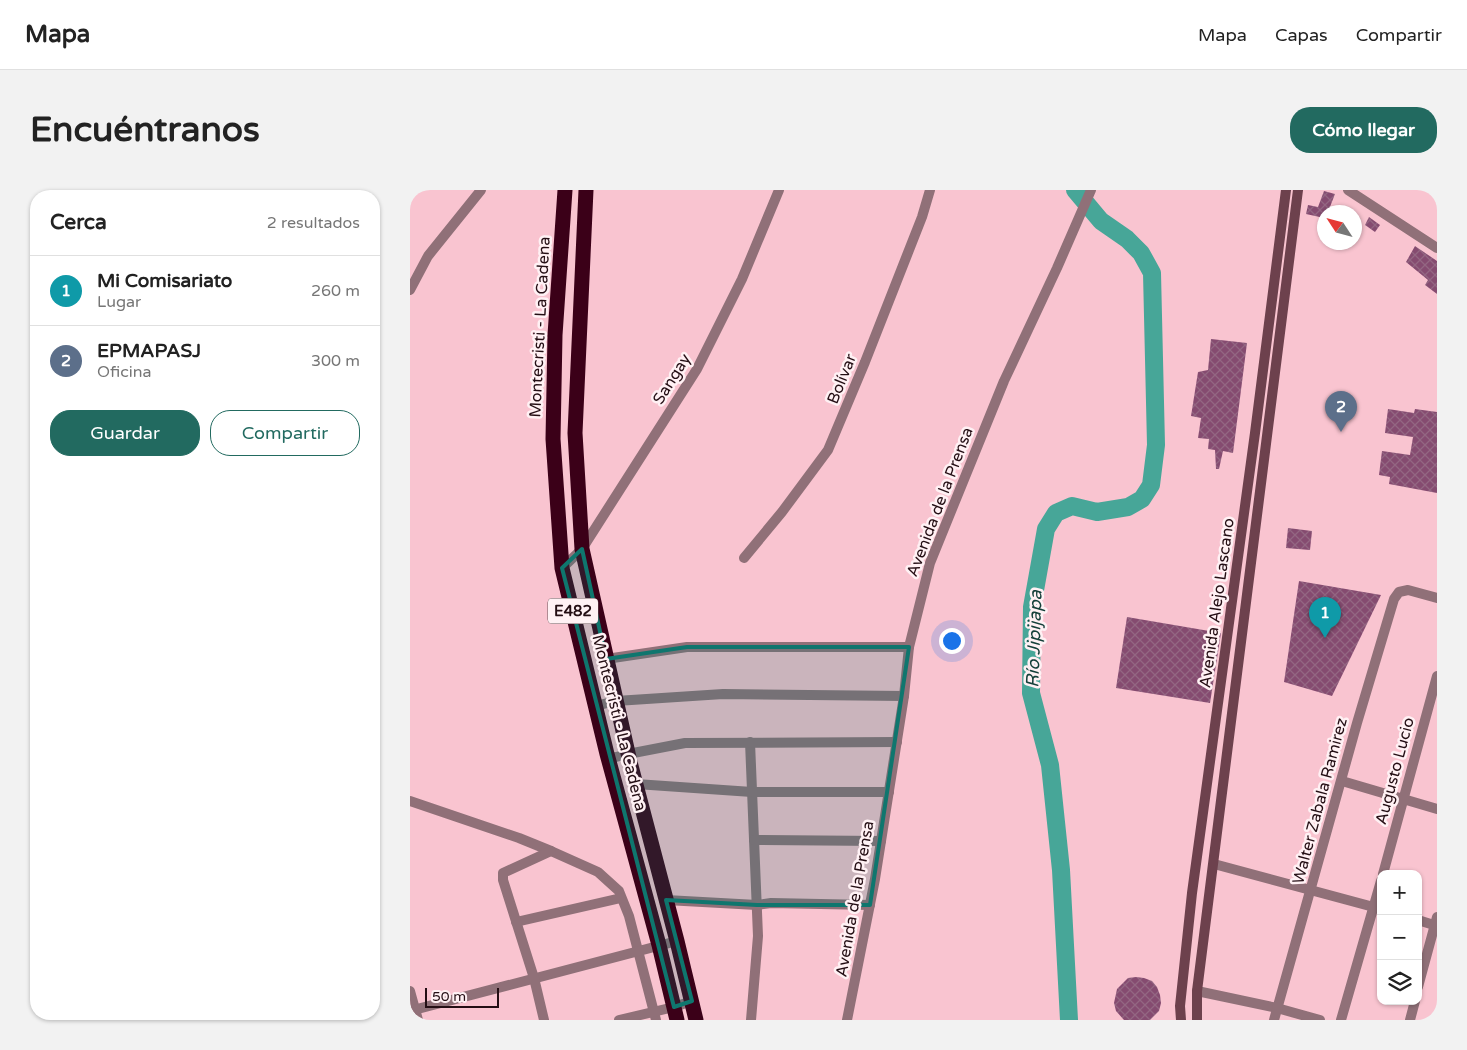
<!DOCTYPE html>
<html lang="es">
<head>
<meta charset="utf-8">
<style>
	:root { --surface:#fff; --page:#f2f2f2; --text:#222; --muted:#767676; --line:#e0e0e0; --accent:#226a60 }
	body { margin:0; font-family:"Varela Round",sans-serif; background:var(--page); color:var(--text) }
	.controls { position:absolute; right:15px; bottom:15px; display:grid; overflow:hidden; border-radius:10px; box-shadow:0 1px 4px #0004 }
	.controls button { width:45px; height:45px; display:grid; place-items:center; padding:0; border:0; border-bottom:1px solid var(--line); background:var(--surface); color:var(--text); font:25px sans-serif }
	.compass { position:absolute; left:907px; top:15px; width:45px; height:45px; border-radius:50%; background:var(--surface); box-shadow:0 1px 4px #0004; rotate:306deg }
	.scale { position:absolute; left:15px; bottom:12px; width:74px; box-sizing:border-box; padding-left:5px; border:2px solid #240e14; border-top:0; font-size:14px; line-height:18px; white-space:nowrap; color:#240e14; -webkit-text-stroke:4px #fff1f4; paint-order:stroke }
	.you { position:absolute; left:541px; top:450px; width:18px; height:18px; margin:-12px; border:4px solid #fff; border-radius:50%; background:#1a73e8; box-shadow:0 0 0 8px #1a73e833 }
	.badge { display:grid; place-items:center; width:32px; height:32px; border-radius:50%; background:var(--accent); color:#fff; font-size:16px; font-weight:700 }
	.pin { position:absolute; translate:-50% -41px; filter:drop-shadow(0 1px 2px #0008) }
	.pin::after { content:''; position:absolute; top:26px; width:18px; height:15px; background:inherit; clip-path:polygon(0 0,100% 0,50% 100%) }
	.list { margin:0; padding:0; list-style:none }
	h2 { display:flex; justify-content:space-between; align-items:center; height:65px; margin:0; padding:0 20px; font-size:21px }
	h2 small { font-size:16px; font-weight:400; color:var(--muted) }
	.list li { display:grid; grid-template-columns:32px 1fr auto; gap:15px; align-items:center; box-sizing:border-box; height:70px; padding:0 20px; border-top:1px solid var(--line) }
	.list b { display:block; font-size:19px; white-space:nowrap }
	.list p { margin:0; font-size:16px; white-space:nowrap; color:var(--muted) }
	.list em { font-size:16px; font-style:normal; color:var(--muted) }
	.actions { display:flex; gap:10px; padding:15px 20px }
	.actions a { flex:1; padding:11px 0; border:1px solid var(--accent); border-radius:20px; text-align:center; font-size:18px; color:var(--accent) }
	.actions .main { background:var(--accent); color:#fff }
	.icon { flex:none; width:28px; height:28px; fill:none; stroke:currentColor; stroke-width:2; stroke-linecap:round; stroke-linejoin:round }
	.map { position:relative; flex:none; width:1027px; height:830px; overflow:hidden; border-radius:20px }
	header { display:flex; align-items:center; gap:30px; box-sizing:border-box; height:70px; padding:0 25px; background:var(--surface); border-bottom:1px solid var(--line) }
	header strong { font-size:24px }
	nav { display:flex; gap:28px; margin-inline-start:auto; font-size:18px }
	.intro { display:flex; align-items:center; justify-content:space-between; box-sizing:border-box; height:120px; padding:0 30px }
	h1 { margin:0; font-size:35px }
	.button { padding:12px 22px; border-radius:20px; background:var(--accent); color:#fff; font-size:18px; font-weight:700 }
	main { display:flex; gap:30px; padding:0 30px }
	aside { flex:1; background:var(--surface); border-radius:20px; box-shadow:0 1px 4px #0004 }
	.map>svg:first-child { display:block }
</style>
</head>
<body>
<header>
<strong>Mapa</strong>
<nav><a>Mapa</a><a>Capas</a><a>Compartir</a></nav>
</header>
<div class="intro"><h1>Encuéntranos</h1><a class="button">Cómo llegar</a></div>
<main>
<aside>
<h2>Cerca<small>2 resultados</small></h2>
<ul class="list">
<li><span class="badge" style="background:#0f9aa8">1</span><div><b>Mi Comisariato</b><p>Lugar</p></div><em>260 m</em></li>
<li><span class="badge" style="background:#5c6f8a">2</span><div><b>EPMAPASJ</b><p>Oficina</p></div><em>300 m</em></li>
</ul>
<div class="actions"><a class="main">Guardar</a><a>Compartir</a></div>
</aside>
<div class="map">
<svg width="1027" height="830" viewBox="0 0 1027 830">
	<defs>
		<pattern id="building-cross-hatch" width="8" height="8" patternUnits="userSpaceOnUse" patternTransform="scale(1.25)"><rect width="8" height="8" fill="#854b70"/><path d="M0 0l8 8M0 8l8-8" fill="none" stroke="#936682"/></pattern>
	</defs>
	<rect width="100%" height="100%" fill="#f9c4d0"/>
	<g fill="none" stroke-linecap="round" stroke-linejoin="round">
		<path stroke="#47a698" stroke-width="18" d="M659 830 651 680 640 575 621 503 622 417 636 339 646 323 662 316 687 322 718 317 732 309 741 295 746 255 742 83 731 63 717 49 691 31 665 0"/>
	</g>
	<g fill="url(#building-cross-hatch)">
		<path d="M914 1 925 4 918 22H914V28L896 24 898 15 908 17Z"/>
		<path d="M959 27 970 35 965 42 955 35Z"/>
		<path d="M1005 56 1027 71V104L1015 95 1018 90 996 72Z"/>
		<path d="M801 149 837 153 823 263 813 261 809 279H806L805 260 798 259 799 249 788 248 791 228 781 226 788 182 798 180Z"/>
		<path d="M978 219 1004 223 1005 219 1027 222V303L979 294 980 287 969 285 972 261 1000 265 1003 247 975 243Z"/>
		<path d="M878 338 902 341 900 360 876 358Z"/>
		<path d="M889 391 971 405 922 506 874 492Z"/>
		<path d="M717 427 811 443 800 513 706 498Z"/>
		<path d="M726 787 734 788 742 791 747 797 750 805 751 813 749 821 740 830H714L706 821 704 813 707 799 718 788Z"/>
	</g>
	<g fill="none" stroke-linecap="round" stroke-linejoin="round">
		<g stroke="#907078" stroke-width="10">
			<path d="M938 0 1027 58"/>
			<path d="M0 100 18 66 71 0"/>
			<path d="M334 368 372 322 418 260 455 172 512 27 520 0"/>
			<path d="M152 378 172 359 287 179 332 89 369 0"/>
			<path d="M196 469 277 457H499"/>
			<path d="M185 516 206 511 313 504 494 506"/>
			<path d="M340 552 348 746 341 830"/>
			<path d="M198 569 218 564 275 553 487 552"/>
			<path d="M932 591 1027 619"/>
			<path d="M226 594 342 602H479"/>
			<path d="M0 611 109 648 141 661 188 682 209 701 219 726 246 830"/>
			<path d="M344 650 471 651"/>
			<path d="M804 674 971 719"/>
			<path d="M973 684 1027 486"/>
			<path d="M256 710 347 715 361 713 460 715"/>
			<path d="M1008 730 1027 736"/>
			<path d="M106 732 211 708"/>
			<path d="M1008 797 1027 727"/>
			<path d="M0 801 8 830"/>
			<path d="M787 801 867 818 910 830"/>
			<path d="M0 821 267 751"/>
			<path d="M134 830 124 788 93 690V683L141 661"/>
			<path d="M209 830 264 817 282 811"/>
			<path d="M437 830 465 689 494 506 499 457 520 373 594 191 647 78 681 0"/>
			<path d="M864 830 947 533 984 409 989 402 998 400 1027 408"/>
			<path d="M931 830 971 691"/>
			<path d="M1000 830 1005 811"/>
		</g>
		<g stroke="#6d414d" stroke-width="10">
			<path d="M771 830 770 816 782 703 845 243 876 0"/>
			<path d="M787 830V801L888 0"/>
		</g>
		<g stroke="#3b0018" stroke-width="15">
			<path d="M155 0 145 145 143 249 152 378 197 564 249 755 267 830"/>
			<path d="M176 0 165 243 172 359 220 572 267 751 286 830"/>
		</g>
	</g>
	<path fill="#0f766e" fill-opacity="0.2" stroke="#0f766e" stroke-width="4" stroke-linejoin="round" d="M172 359 196 469 277 457H499L460 715H347L256 710 282 811 264 817 152 378Z"/>
	<g text-anchor="middle" dominant-baseline="central" stroke-width="5" stroke-linejoin="round" paint-order="stroke">
		<rect fill="#fff1f4" stroke="#665257" stroke-width="1" x="138" y="408.5" width="50" height="25" rx="4"/>
		<g font-size="15" font-weight="bold" fill="#240e14">
			<text x="163" y="421">E482</text>
		</g>
		<g font-size="16" fill="#240e14" stroke="#fff1f4">
			<text transform="translate(130 137) rotate(-87)">Montecristi - La Cadena</text>
			<text transform="translate(262 189) rotate(-58)">Sangay</text>
			<text transform="translate(432 189) rotate(-68)">Bolívar</text>
			<text transform="translate(530 312) rotate(-69)">Avenida de la Prensa</text>
			<text transform="translate(807 413) rotate(-82)">Avenida Alejo Lascano</text>
			<text transform="translate(209 533) rotate(76)">Montecristi - La Cadena</text>
			<text transform="translate(985 581) rotate(-75)">Augusto Lucio</text>
			<text transform="translate(910 611) rotate(-75)">Walter Zabala Ramirez</text>
			<text transform="translate(445 709) rotate(-80)">Avenida de la Prensa</text>
		</g>
		<g font-size="18" font-style="italic" fill="#15403a" stroke="#fff1f4">
			<text transform="translate(624 449) rotate(-88)">Río Jipijapa</text>
		</g>
	</g>
</svg>
<div class="controls">
<button>+</button>
<button>−</button>
<button><svg class="icon" aria-label="layers" viewBox="0 0 24 24"><path d="M12 4l9 5-9 5-9-5zM3 14l9 5 9-5"/></svg></button>
</div>
<svg class="compass" viewBox="-18 -18 36 36"><path d="M0-13l5 13h-10z" fill="#e53935"/><path d="M0 13l5-13h-10z" fill="#767676"/></svg>
<div class="scale">50 m</div>
<div class="you"></div>
<div class="pin badge" style="left:915px;top:448px;background:#0f9aa8">1</div>
<div class="pin badge" style="left:931px;top:242px;background:#5c6f8a">2</div>
</div>
</main>
</body>
</html>
